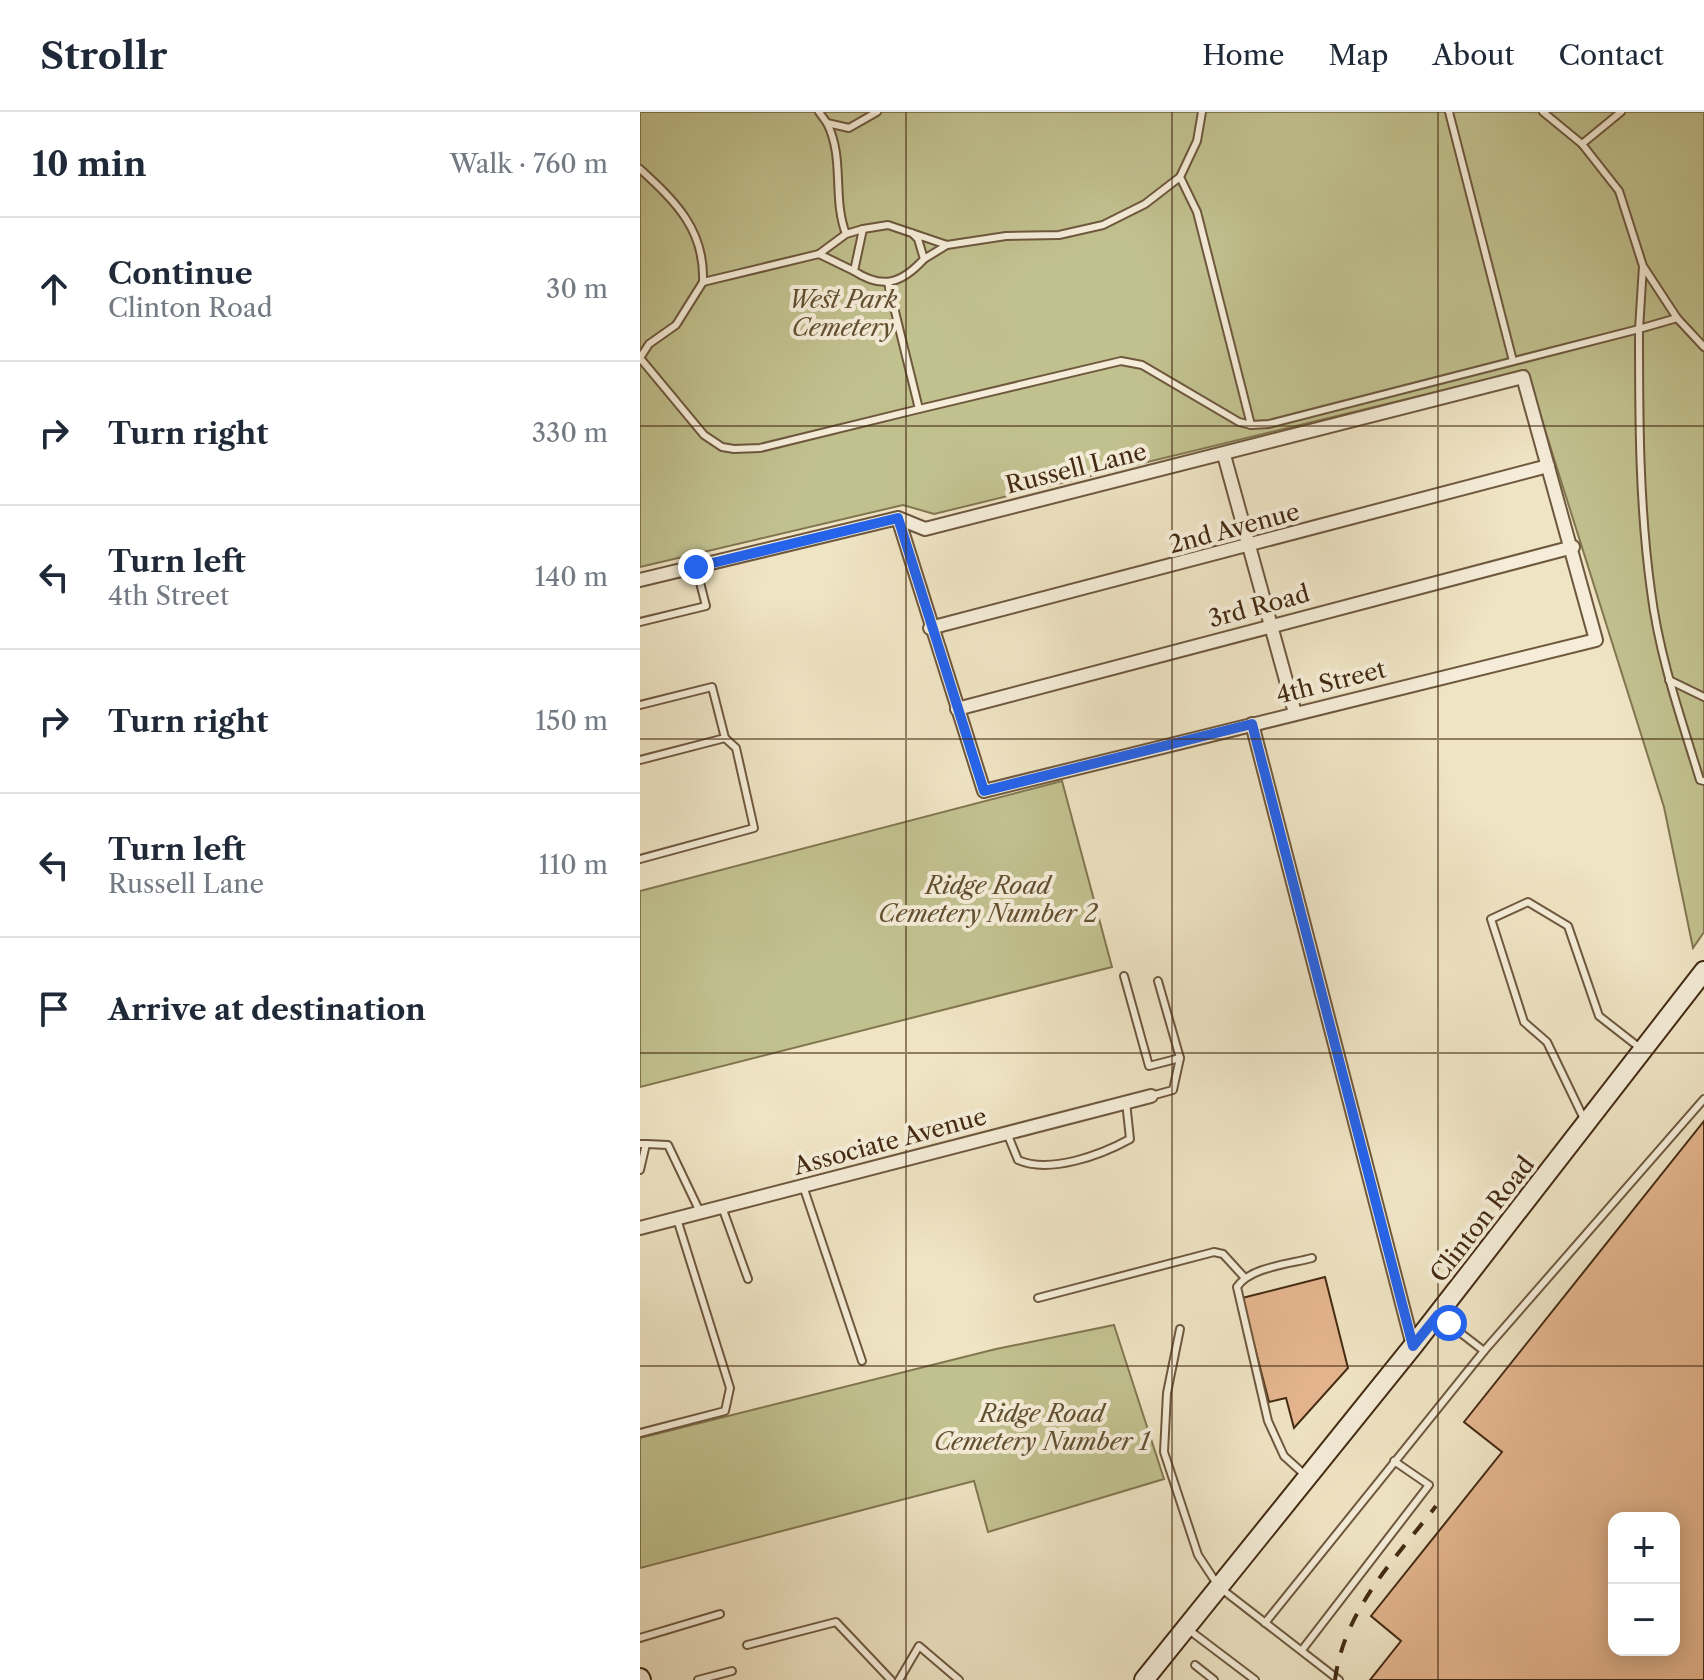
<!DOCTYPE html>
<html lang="en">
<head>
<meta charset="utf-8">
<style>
	:root { --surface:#fff; --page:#f2f2f3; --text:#1f2937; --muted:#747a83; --line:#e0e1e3 }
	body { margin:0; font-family:"Libre Caslon Text",serif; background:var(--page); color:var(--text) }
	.controls { position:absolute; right:24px; bottom:24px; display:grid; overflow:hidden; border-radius:16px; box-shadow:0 4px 20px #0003 }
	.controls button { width:72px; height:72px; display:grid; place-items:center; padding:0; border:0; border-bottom:2px solid var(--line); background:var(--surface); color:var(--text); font:40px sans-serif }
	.stop { position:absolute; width:24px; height:24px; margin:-18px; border:6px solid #2563eb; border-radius:50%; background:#fff }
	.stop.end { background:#2563eb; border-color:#fff; box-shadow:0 2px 8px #0008 }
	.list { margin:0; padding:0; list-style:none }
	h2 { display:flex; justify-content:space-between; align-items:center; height:104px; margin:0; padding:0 32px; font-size:34px }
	h2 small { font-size:26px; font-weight:400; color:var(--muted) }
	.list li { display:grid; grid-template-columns:52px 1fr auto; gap:24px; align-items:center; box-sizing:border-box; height:144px; padding:0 32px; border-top:2px solid var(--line) }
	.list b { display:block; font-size:30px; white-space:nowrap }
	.list p { margin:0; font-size:26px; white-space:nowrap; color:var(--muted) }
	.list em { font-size:26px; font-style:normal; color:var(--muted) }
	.icon { flex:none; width:44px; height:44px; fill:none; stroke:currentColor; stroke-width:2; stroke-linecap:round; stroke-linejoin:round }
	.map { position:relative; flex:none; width:1064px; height:1568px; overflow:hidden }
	header { display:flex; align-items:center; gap:48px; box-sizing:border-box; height:112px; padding:0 40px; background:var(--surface); border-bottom:2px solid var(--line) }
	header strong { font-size:38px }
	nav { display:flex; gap:44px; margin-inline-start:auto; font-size:28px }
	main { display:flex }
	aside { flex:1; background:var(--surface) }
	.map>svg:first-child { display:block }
</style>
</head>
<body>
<header>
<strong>Strollr</strong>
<nav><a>Home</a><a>Map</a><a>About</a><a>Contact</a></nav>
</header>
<main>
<aside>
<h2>10 min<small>Walk · 760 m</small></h2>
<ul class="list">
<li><svg class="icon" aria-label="ahead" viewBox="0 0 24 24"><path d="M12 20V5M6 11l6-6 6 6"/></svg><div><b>Continue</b><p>Clinton Road</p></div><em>30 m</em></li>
<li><svg class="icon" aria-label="right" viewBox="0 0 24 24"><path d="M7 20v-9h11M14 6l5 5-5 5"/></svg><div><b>Turn right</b></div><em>330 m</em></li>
<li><svg class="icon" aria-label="left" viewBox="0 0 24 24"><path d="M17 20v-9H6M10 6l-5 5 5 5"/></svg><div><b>Turn left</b><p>4th Street</p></div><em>140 m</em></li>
<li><svg class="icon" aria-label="right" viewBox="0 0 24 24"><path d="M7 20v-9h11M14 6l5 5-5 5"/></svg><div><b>Turn right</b></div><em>150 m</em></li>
<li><svg class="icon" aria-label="left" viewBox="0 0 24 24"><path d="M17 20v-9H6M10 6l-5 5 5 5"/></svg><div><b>Turn left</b><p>Russell Lane</p></div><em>110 m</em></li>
<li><svg class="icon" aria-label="arrive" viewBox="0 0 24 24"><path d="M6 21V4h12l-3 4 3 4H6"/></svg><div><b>Arrive at destination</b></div></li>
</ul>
</aside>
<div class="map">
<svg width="1064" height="1568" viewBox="0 0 1064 1568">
	<rect width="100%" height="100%" fill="#efe4c4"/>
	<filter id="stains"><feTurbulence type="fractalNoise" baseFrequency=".0025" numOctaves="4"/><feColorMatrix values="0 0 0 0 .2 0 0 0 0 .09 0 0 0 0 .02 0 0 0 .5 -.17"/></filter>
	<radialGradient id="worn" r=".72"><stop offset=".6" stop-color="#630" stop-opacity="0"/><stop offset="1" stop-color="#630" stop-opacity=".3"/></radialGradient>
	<g fill="#c1c18f" stroke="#827650" stroke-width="2">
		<path d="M0 0H1064V820L1053 836 1024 695 886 258 294 402 263 393 0 455Z"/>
		<path d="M422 669 472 855 0 975V779Z"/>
		<path d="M474 1213 524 1367 348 1420 334 1369 0 1456V1326L356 1237Z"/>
	</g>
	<g fill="#e4b58e" stroke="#432a12" stroke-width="2" fill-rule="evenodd">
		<path d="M1064 1009V1568H730L761 1529 731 1504 862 1340 824 1310ZM974 1406H1034V1538H974Z"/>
		<path d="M685 1165 708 1256 654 1316 646 1286 629 1290 602 1186Z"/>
	</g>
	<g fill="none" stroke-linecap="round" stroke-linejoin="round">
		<g stroke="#6e583e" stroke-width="10">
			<g id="lane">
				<path d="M179 0 187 11 209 16 237 0"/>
				<path d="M809 0 873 249"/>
				<path d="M903 0 942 32 979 79 1003 154 1037 206 999 217 1003 154"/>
				<path d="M187 11C205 47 192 85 206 122"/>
				<path d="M942 32 981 0"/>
				<path d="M0 57C36 90 65 118 63 170L179 142"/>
				<path d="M272 121 278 127 284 147C262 171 243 178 214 159L223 117 248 113 307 133 366 124 419 123 463 113 505 92 540 65 557 29 562 0"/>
				<path d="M284 147 307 133"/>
				<path d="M214 159 179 142 206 122 223 117"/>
				<path d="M63 170 36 213 9 232 0 246 64 323 82 335 94 337 120 336 279 297 248 171"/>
				<path d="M1037 206 1064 235"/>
				<path d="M279 297 481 249 502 253 599 310 611 313 557 100 540 65"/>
				<path d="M611 313 629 312 999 217C999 305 999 392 1011 479 1019 544 1041 606 1060 668L1064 669"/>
				<path d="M0 510 66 494 56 455"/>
				<path d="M1029 568 1064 585"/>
				<path d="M0 593 72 575 85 626 0 648"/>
				<path d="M0 747 114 716 96 636 85 626"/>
				<path d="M484 864 509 954 540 946"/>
				<path d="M511 984 533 978 540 946 518 869"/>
				<path d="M945 1009 907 930 884 910 851 807 888 790 928 814 959 904 1000 936"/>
				<path d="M367 1021 378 1048C410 1062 461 1043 490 1027L486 990"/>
				<path d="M0 1032H6L0 1058"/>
				<path d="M6 1032 28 1033 60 1100"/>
				<path d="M163 1074 222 1249"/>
				<path d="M82 1095 108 1167"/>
				<path d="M398 1186 574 1140 583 1142 605 1166"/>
				<path d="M800 1205 844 1239"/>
				<path d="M540 1217 527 1281 524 1340 558 1443 579 1475 699 1568"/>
				<path d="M0 1321 85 1299 90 1276 37 1107"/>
				<path d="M665 1363 644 1344 628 1309 597 1175C610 1155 650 1152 672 1146"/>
				<path d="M625 1511 844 1239 1064 987"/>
				<path d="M549 1518 615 1568"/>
				<path d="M0 1526 80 1502"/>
				<path d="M107 1533 196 1510 251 1568"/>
				<path d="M662 1538 789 1373 754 1349"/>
				<path d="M555 1553 574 1568"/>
				<path d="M58 1568 92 1559"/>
				<path d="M259 1568 279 1534 319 1568"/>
			</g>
		</g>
		<g stroke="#6e583e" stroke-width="16">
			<g id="street">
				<path d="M584 343 655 601"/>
				<path d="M0 468 258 406 285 417 883 265 956 528 344 679 258 406"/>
				<path d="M290 516 908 354"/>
				<path d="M317 597 933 435"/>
				<path d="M612 612 773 1234"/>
				<path d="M0 1116 511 984"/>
			</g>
		</g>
		<g stroke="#432a12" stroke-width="22">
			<g id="secondary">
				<path d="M0 1566 1 1568"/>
				<path d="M504 1568 773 1234 1064 859"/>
			</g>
		</g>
		<use href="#lane" stroke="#f5edd9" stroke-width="6"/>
		<use href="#street" stroke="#f5edd9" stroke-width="12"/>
		<use href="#secondary" stroke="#f5edd9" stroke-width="18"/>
		<path stroke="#432a12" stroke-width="4" stroke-dasharray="14 14" stroke-linecap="butt" d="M695 1568C704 1498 755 1447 796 1394"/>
	</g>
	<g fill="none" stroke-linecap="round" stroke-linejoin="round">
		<path stroke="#2563eb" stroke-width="10" d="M56 455 258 406 344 679 612 612 773 1234 798 1203 809 1211"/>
	</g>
	<path fill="none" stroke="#432a12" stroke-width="2" stroke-opacity="0.55" d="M266 0V1568M532 0V1568M798 0V1568M0 314H1064M0 627H1064M0 941H1064M0 1254H1064"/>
	<g text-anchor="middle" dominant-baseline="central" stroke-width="8" stroke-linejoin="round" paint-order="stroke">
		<g font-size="24" font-style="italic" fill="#625031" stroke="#f5edd9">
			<text x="203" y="187">West Park<tspan x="203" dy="28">Cemetery</tspan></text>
			<text x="348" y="773">Ridge Road<tspan x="348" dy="28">Cemetery Number 2</tspan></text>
			<text x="402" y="1301">Ridge Road<tspan x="402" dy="28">Cemetery Number 1</tspan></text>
		</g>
		<g font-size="24" fill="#432a12" stroke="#f5edd9">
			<text transform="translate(436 356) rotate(-14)">Russell Lane</text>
			<text transform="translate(594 416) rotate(-15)">2nd Avenue</text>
			<text transform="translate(619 494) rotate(-15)">3rd Road</text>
			<text transform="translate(691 570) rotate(-14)">4th Street</text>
			<text transform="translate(250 1029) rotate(-15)">Associate Avenue</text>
			<text transform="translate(842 1107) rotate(-52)">Clinton Road</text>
		</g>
	</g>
	<rect width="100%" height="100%" filter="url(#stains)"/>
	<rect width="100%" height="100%" fill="url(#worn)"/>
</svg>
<div class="controls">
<button>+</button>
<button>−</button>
</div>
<div class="stop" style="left:809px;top:1211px"></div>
<div class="stop end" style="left:56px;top:455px"></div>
</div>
</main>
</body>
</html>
